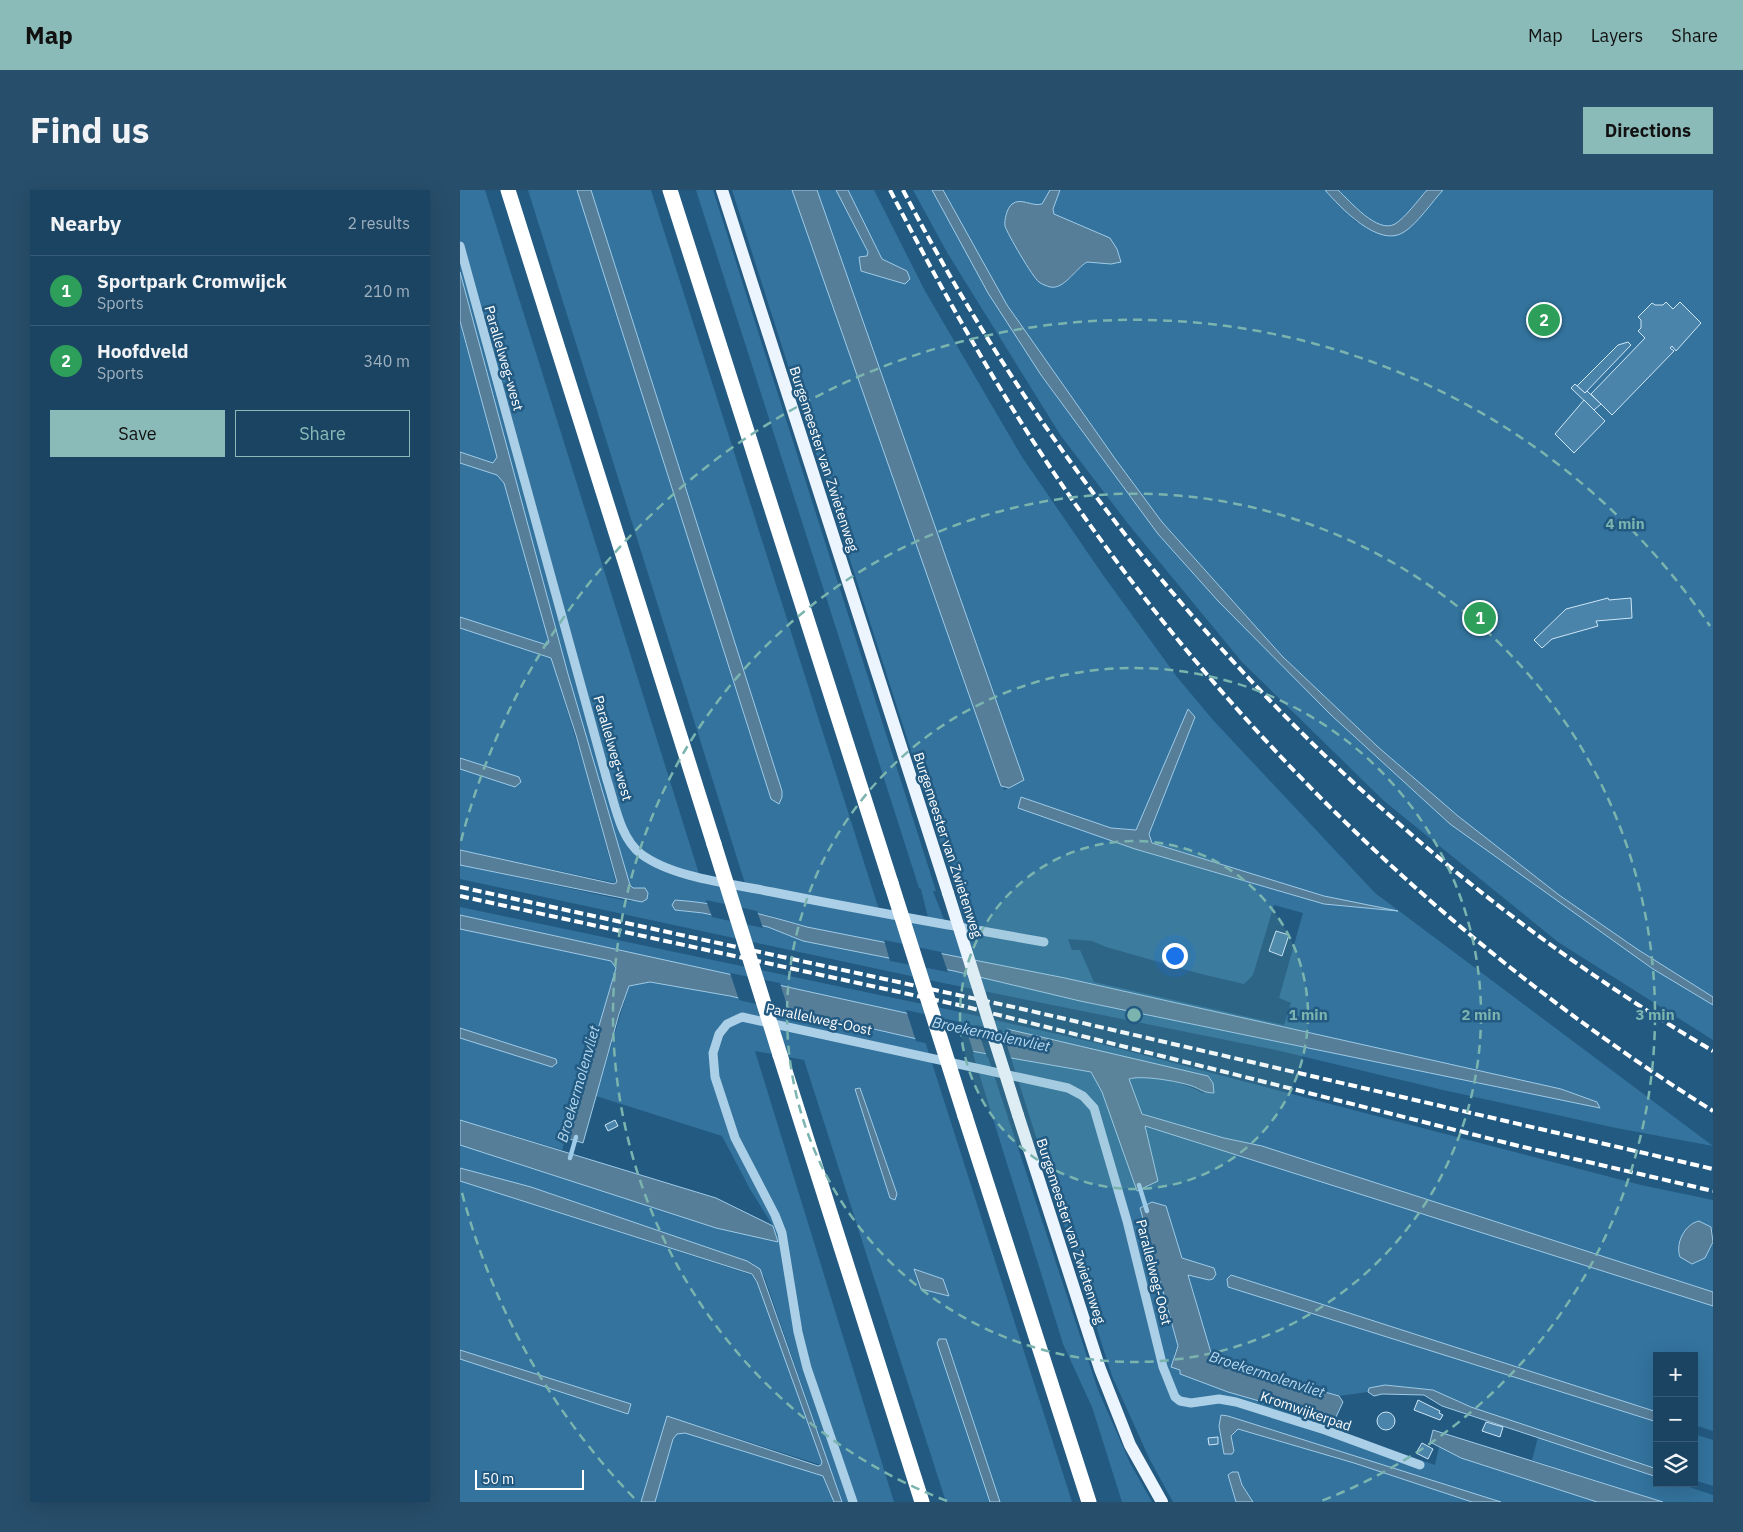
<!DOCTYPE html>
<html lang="en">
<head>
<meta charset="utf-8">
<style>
	:root { --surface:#1a4462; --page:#274e6b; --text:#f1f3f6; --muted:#9fb0be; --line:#385c77; --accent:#8bbbb9 }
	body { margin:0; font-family:"IBM Plex Sans",sans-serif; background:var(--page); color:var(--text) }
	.controls { position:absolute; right:15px; bottom:15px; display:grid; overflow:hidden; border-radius:0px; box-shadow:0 5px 20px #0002 }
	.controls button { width:45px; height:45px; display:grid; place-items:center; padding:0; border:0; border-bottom:1px solid var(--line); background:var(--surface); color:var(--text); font:25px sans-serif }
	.scale { position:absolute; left:15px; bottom:12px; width:109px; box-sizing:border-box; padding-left:5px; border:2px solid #fff; border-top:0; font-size:14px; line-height:18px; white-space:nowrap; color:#fff; -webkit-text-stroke:4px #235a82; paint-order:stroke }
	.you { position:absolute; left:714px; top:765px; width:18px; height:18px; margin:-12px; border:4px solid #fff; border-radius:50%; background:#1a73e8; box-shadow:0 0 0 8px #1a73e833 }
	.badge { display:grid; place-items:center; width:32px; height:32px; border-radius:50%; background:var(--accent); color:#fff; font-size:16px; font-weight:700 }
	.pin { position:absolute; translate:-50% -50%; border:2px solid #fff; box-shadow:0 1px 5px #0006 }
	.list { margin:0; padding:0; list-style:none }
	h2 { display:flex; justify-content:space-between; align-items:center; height:65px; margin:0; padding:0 20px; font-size:21px }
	h2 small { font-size:16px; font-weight:400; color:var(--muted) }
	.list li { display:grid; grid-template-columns:32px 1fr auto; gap:15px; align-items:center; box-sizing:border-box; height:70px; padding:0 20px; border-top:1px solid var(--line) }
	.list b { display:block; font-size:19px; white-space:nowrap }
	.list p { margin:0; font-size:16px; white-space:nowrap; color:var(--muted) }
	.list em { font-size:16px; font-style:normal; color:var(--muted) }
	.actions { display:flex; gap:10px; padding:15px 20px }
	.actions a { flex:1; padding:11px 0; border:1px solid var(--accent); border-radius:0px; text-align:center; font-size:18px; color:var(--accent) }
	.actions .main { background:var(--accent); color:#111 }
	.icon { flex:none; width:28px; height:28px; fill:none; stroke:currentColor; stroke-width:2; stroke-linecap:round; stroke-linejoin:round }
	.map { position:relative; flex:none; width:1253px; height:1312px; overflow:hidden; border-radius:0px }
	header { display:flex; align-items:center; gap:30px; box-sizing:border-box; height:70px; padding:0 25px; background:var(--accent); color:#111 }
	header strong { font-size:24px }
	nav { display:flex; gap:28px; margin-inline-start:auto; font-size:18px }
	.intro { display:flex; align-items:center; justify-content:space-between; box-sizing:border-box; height:120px; padding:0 30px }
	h1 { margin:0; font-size:35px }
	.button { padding:12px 22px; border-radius:0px; background:var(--accent); color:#111; font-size:18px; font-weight:700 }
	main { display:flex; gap:30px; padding:0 30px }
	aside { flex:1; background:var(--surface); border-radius:0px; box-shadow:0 5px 20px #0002 }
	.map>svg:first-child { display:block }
</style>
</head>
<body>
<header>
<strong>Map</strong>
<nav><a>Map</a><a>Layers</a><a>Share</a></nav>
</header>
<div class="intro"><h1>Find us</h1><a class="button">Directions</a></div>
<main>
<aside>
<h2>Nearby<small>2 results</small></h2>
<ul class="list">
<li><span class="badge" style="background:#2e9e5b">1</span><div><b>Sportpark Cromwijck</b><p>Sports</p></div><em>210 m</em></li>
<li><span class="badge" style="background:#2e9e5b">2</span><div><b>Hoofdveld</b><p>Sports</p></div><em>340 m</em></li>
</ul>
<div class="actions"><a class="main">Save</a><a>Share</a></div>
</aside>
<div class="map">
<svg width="1253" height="1312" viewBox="0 0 1253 1312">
	<rect width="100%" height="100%" fill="#235a82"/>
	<g fill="#33739d" fill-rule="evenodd">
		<path d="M0 0H25L240 687 287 700 68 0H117L311 609 319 614 322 601 131 0H191L421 726 470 736 461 699 459 698 236 0H253L476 701H473L488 740 507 744 497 705 272 0H332L544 600 564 590 357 0H376L408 62 407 66 447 81 422 69 388 0H414L465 101 562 267 643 385 717 487 753 530 915 703 1253 956 1156 938 983 900 816 860 483 793 0 689V675L168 711 187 709 188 703 184 698H173L170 695 108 484 0 82ZM729 520 689 644 692 653 864 706 932 720 864 714 675 659 559 618 561 608 651 638 676 640ZM247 712 308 725 347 737 605 788 1101 899 1140 918 620 811 494 781 343 751 308 737 243 723 215 720ZM814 715 843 723 819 808 831 813 824 835 634 792 620 760H612L608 749 632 751 646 757 741 784 784 794 793 785Z"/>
		<path d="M453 0H472L581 185 698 344 758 411 871 525 990 634 1193 779 1253 815V850L1098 752 924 611 782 472 669 335 601 246 488 64Z"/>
		<path d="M483 0H865L896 32 944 42 983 0H1253V807L1177 759 1099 705 998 626 918 557 822 466 702 332 656 270 547 115Z"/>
		<path d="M878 0H967C959 9 945 28 935 34 916 44 890 11 878 0Z"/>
		<path d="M0 131 37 267 33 273 0 262Z"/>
		<path d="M0 273 37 285 44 293 89 452 87 455 0 427Z"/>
		<path d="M0 438 91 468 127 585 156 693 0 660V579L55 597 59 587 0 568Z"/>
		<path d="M0 717 491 820 641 854 1181 995 1253 1010V1041L1251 1037 1250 1061 1253 1052V1102L802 956 764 948 682 924 668 888C690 884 724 892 743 903L753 893 545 843 496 834 0 725Z"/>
		<path d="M0 739 151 771 156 778 102 960 0 930V848L92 877 97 873 96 869 0 838Z"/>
		<path d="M190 792 269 806 465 851 612 1312H540L486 1150 477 1153 530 1312H486L344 870 295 861 434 1312H382L304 1086 287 1071 71 997 0 978V955L256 1038 318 1052 313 1036 290 999 262 946 136 906 169 796ZM400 898 437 1004 434 1010 430 1008Z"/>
		<path d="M512 861 527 864 638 1200 670 1273 692 1312H662L632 1217 603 1154Z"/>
		<path d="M551 868 631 882 698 991 684 936 1253 1116V1241L1234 1235V1166H1197V1222L771 1085 769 1097 1197 1232V1279L1011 1217 973 1200 925 1195 909 1198 908 1202 879 1206 752 1166 728 1084 754 1078 722 1069 706 1016 695 1014 718 1156 714 1164 720 1180 768 1202 865 1230 875 1241 975 1275 979 1257 1001 1268 1137 1312H1041L761 1225 771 1246 778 1239 894 1273 1012 1312H793L782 1295 778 1282H772L768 1285 776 1312H713L690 1270 652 1186Z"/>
		<path d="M0 991 292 1085 300 1097 362 1272 361 1275 207 1226 181 1312H0V1169L168 1224 171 1214 0 1160Z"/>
		<path d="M225 1243 363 1286 374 1312H195L213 1249 217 1244Z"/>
		<path d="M1234 1244 1253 1250V1296L1234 1290Z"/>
		<path d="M1078 1247 1197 1287V1293H1217L1253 1305V1312H1203L1072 1270Z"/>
	</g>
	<g fill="#577e99" stroke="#9ecbe8">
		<path d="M117 0H131L322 601V607L319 614 311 609Z"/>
		<path d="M332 0H357L564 590 549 598 541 596Z"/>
		<path d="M376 0H388L422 69 447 81 450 89 445 94 401 81 399 67 407 66 408 62Z"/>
		<path d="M472 0H483L547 115 656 270 702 332 822 466 918 557 998 626 1099 705 1177 759 1253 807V815L1193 779 990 634 871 525 758 411 698 344 581 185 528 103Z"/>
		<path d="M590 0H600L593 19 594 24 650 48 657 59 661 72 651 74 627 72C615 79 604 100 590 97 587 96 581 94 579 92 573 88 547 43 545 36 544 30 547 18 552 14 561 7 572 17 582 14Z"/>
		<path d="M865 0H878C890 11 917 44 935 34 945 28 959 9 967 0H983C972 12 957 34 944 42 919 59 880 17 865 0Z"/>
		<path d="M0 82 108 484 170 695 173 698H185L188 703 187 709 182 712 0 675V660L154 694 157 692 116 545 91 468 0 438V427L87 455 89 452 44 293 37 285 0 273V262L33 273 37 267 0 131Z"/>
		<path d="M728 519 735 527 689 644 692 653 864 706 938 721 864 714 675 659 558 618 561 607 651 638 676 640Z"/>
		<path d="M0 568 59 587 61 592 55 597 0 579Z"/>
		<path d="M215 710C260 713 303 724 347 737L605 788 1101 899 1137 912 1140 918 620 811 494 781 343 751 308 737 243 723 215 720 212 715Z"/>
		<path d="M0 725 496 834 545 843 547 839 748 886 753 893 754 903C744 903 740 899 732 896 717 891 682 885 669 889L682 924 764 948 802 956 1253 1102V1116L685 936 698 991 677 1001 642 902 631 882 505 860 270 806 190 792 169 796 159 824 123 953 106 948 156 778 151 771 0 739Z"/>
		<path d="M0 838 96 869 97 873 92 877 0 848Z"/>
		<path d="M400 898 437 1004 435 1010 430 1008 395 899Z"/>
		<path d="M0 930 256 1008 313 1036 318 1052 256 1038 0 955Z"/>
		<path d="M0 978 71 997 287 1071 300 1079 382 1312H374L363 1286 225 1243 217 1244 213 1249 195 1312H181L207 1226 358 1276 361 1275 362 1272 297 1092 292 1084 0 991Z"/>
		<path d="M692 1012 706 1016 722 1068 754 1078 756 1084 753 1089 749 1090 728 1085 752 1166 816 1188 879 1206 883 1212 876 1227 865 1230 768 1202 720 1184V1180L711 1177 718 1156 680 1018Z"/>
		<path d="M1239 1031 1251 1037 1253 1052 1245 1068 1232 1074 1220 1067C1215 1053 1225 1034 1239 1031Z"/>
		<path d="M454 1079 483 1089 489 1106 461 1099Z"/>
		<path d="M771 1085 1197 1222V1232L768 1097 767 1089Z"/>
		<path d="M479 1149H486L540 1312H530L477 1153Z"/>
		<path d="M0 1160 171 1214 168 1224 0 1169Z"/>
		<path d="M925 1195 973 1200 1011 1217 1197 1279V1287L982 1216 964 1205 922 1204 914 1206 908 1202 909 1198Z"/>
		<path d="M761 1225 768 1226 1041 1312H1012L894 1273 778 1239 771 1246 774 1261 772 1264H764L759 1236Z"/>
		<path d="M973 1240 1203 1312H1137L1001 1268 970 1252Z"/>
		<path d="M772 1282H778L782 1295 793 1312H776L768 1285Z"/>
	</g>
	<g fill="#235a82">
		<path d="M246 710 297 721 303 738 252 727Z"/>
		<path d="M424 750 481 762 488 782 430 771Z"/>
		<path d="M270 783 320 793 329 822 279 810Z"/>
		<path d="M446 820 504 833 514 864 456 851Z"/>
		<path d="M516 835 542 840 552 871 527 867Z"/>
	</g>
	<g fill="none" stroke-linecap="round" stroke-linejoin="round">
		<g stroke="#9ecbe8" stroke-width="4.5">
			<path d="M110 968 116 947"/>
			<path d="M679 995 687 1021"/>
		</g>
	</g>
	<g fill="#4b84ab" stroke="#cee6f6">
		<path d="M1206 112 1213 119 1220 112 1241 133 1216 161 1212 156 1210 158 1214 161 1152 225 1131 204 1185 148 1178 141 1181 138V130L1178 127 1192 113 1195 115H1203Z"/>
		<path d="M1168 152 1171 155 1125 203 1117 196 1158 155Z"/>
		<path d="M1115 194 1125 203 1127 201 1141 214 1134 220 1111 198Z"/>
		<path d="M1124 210 1145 231 1114 263 1095 244Z"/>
		<path d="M1148 408 1149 410 1171 408 1172 428 1136 431 1138 436 1092 449 1082 458 1074 450 1106 419Z"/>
		<path d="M816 741 829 745 822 766 809 761Z"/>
		<path d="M155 930 158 936 148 941 145 935Z"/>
		<path d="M958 1210 980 1221 979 1223 983 1225 980 1230 954 1220Z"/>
		<circle cx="926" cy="1231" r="9"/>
		<path d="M1026 1232 1043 1237 1040 1247 1022 1241Z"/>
		<path d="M758 1247V1254L749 1255 748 1248Z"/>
		<path d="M962 1253 973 1259 968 1269 956 1263Z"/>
	</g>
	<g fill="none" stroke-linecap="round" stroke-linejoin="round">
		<g stroke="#aacfe7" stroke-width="9">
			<path d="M0 56 147 590C155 614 160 648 181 664 213 688 273 694 312 702 402 720 493 736 584 752"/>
			<path d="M393 1312 347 1178 338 1142 322 1043 315 1025 275 948 255 887 253 863 259 844 267 834 282 827 608 898 623 906 634 918 667 1031 703 1177 715 1207 720 1211 731 1213 759 1209 776 1212 865 1240 960 1275"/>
		</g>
		<g stroke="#ecf5fd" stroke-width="12">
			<path d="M262 0 488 703"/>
			<path d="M558 925 640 1179 670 1255 702 1312"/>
		</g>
		<g stroke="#fff" stroke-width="15">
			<path d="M48 0 254 654"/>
			<path d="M210 0 431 693"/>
			<path d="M320 865 462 1312"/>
			<path d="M505 926 629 1312"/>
		</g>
		<g stroke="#fff" stroke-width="4" stroke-dasharray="9 4" stroke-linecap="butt">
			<path d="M430 0C480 97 533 192 594 283 766 539 991 757 1253 921"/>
			<path d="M443 0C626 353 909 659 1253 861"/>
			<path d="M0 697 558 818 1253 979"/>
			<path d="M0 706 503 816 1059 956 1253 1001"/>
		</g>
		<path stroke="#ecf5fd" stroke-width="12" d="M488 703 558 925"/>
		<g stroke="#fff" stroke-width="15">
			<path d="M254 654 320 865"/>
			<path d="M431 693 505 926"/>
		</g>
	</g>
	<circle cx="674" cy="825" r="174" fill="#7bb4af" fill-opacity=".12"/>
	<g fill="none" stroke="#7bb4af" stroke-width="2.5" stroke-dasharray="9 6">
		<circle cx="674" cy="825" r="174"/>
		<circle cx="674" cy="825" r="347"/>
		<path d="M487 1311A521 521 0 1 1 861 1311"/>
		<path d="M174 1308A695 695 0 0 1 1 999M1 651A695 695 0 0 1 1250 436"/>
	</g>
	<g text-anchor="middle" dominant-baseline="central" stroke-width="5" stroke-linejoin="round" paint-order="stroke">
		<g font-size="14" fill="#fff" stroke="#235a82">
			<text transform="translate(44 168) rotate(74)">Parallelweg-west</text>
			<text transform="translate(364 269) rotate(72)">Burgemeester van Zwietenweg</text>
			<text transform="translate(153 558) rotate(74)">Parallelweg-west</text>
			<text transform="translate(488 655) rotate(72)">Burgemeester van Zwietenweg</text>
			<text transform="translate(359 829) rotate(12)">Parallelweg-Oost</text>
			<text transform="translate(611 1041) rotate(72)">Burgemeester van Zwietenweg</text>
			<text transform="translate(694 1082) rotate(76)">Parallelweg-Oost</text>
			<text transform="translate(846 1221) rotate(19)">Kromwijkerpad</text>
		</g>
		<g font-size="15" font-style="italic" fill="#b5d8ef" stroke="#235a82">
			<text transform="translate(531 844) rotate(12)">Broekermolenvliet</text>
			<text transform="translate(118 894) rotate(-74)">Broekermolenvliet</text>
			<text transform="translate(807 1184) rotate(18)">Broekermolenvliet</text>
		</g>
	</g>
	<circle cx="674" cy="825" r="8" fill="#7bb4af" stroke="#235a82" stroke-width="2.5"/>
	<g font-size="15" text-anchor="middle" font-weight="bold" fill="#7bb4af" stroke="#235a82" stroke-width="5" stroke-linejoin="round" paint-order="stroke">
		<text x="1165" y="339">4 min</text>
		<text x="848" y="830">1 min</text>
		<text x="1021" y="830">2 min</text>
		<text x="1195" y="830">3 min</text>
	</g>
</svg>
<div class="controls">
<button>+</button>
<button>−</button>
<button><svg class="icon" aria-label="layers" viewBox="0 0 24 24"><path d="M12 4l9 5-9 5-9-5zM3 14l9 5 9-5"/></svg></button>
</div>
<div class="scale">50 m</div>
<div class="you"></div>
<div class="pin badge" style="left:1020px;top:428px;background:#2e9e5b">1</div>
<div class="pin badge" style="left:1084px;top:130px;background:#2e9e5b">2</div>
</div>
</main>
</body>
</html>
